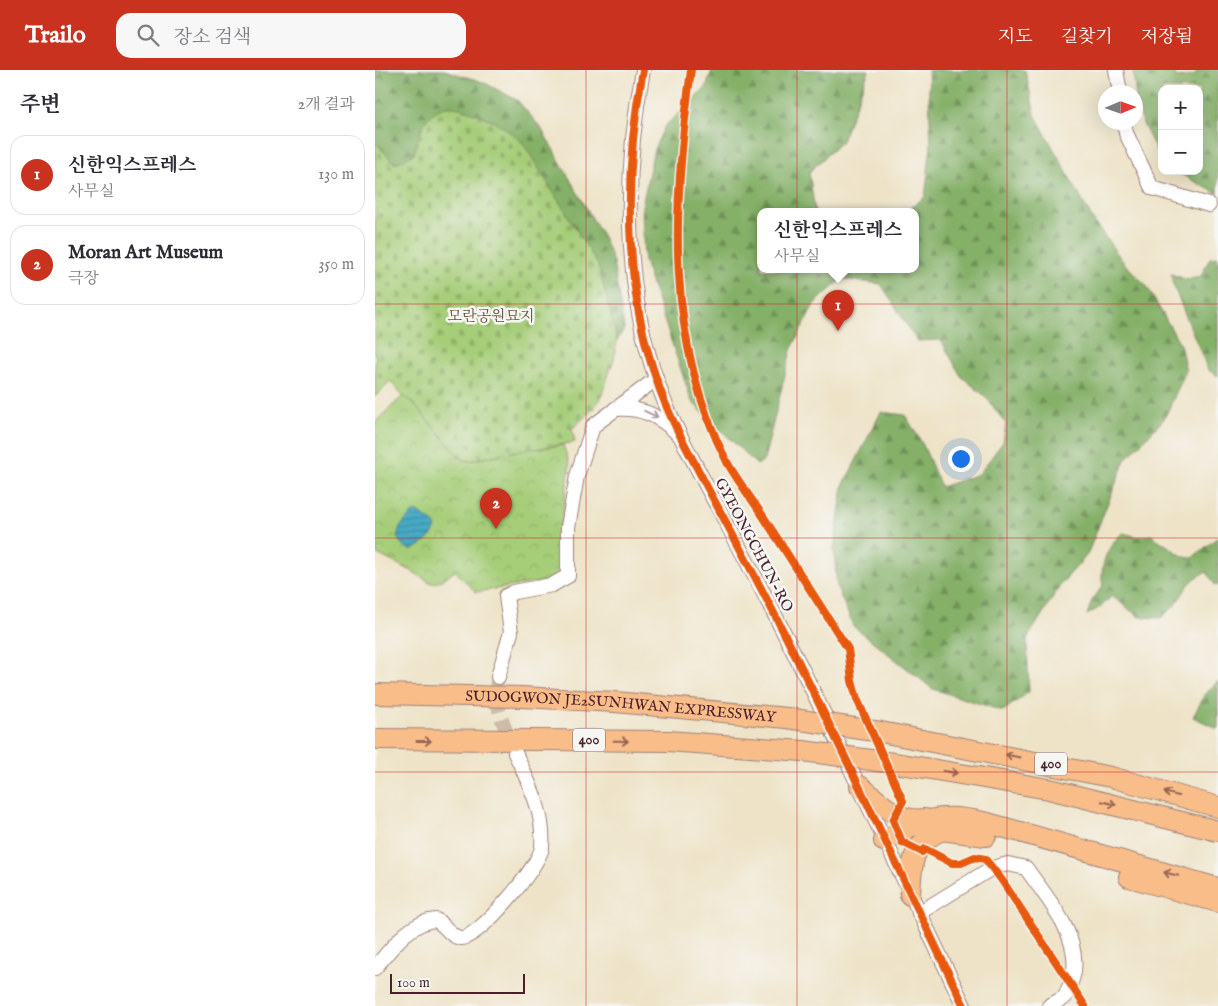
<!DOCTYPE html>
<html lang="ko">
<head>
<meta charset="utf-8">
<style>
	:root { --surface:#fff; --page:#f7f7f7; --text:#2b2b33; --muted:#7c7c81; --line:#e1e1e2; --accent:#c8321e }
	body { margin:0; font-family:"IM FELL English","Noto Serif KR",serif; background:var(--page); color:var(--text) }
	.controls { position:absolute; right:15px; top:15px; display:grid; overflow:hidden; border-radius:10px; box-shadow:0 5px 20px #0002 }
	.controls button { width:45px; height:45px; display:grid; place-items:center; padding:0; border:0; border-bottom:1px solid var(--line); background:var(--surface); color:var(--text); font:25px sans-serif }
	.compass { position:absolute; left:723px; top:15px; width:45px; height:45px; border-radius:50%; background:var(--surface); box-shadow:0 5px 20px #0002; rotate:88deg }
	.scale { position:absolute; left:15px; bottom:12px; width:135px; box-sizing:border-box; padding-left:5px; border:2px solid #4a1f2b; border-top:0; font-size:14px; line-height:18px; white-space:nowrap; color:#4a1f2b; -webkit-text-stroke:4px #f6f6f2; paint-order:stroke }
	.you { position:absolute; left:585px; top:388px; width:18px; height:18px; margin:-12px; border:4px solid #fff; border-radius:50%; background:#1a73e8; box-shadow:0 0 0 8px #1a73e833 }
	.badge { display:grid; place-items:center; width:32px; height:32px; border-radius:50%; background:var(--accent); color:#fff; font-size:16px; font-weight:700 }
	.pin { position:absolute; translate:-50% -41px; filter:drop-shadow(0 1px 2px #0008) }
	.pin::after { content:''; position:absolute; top:26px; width:18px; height:15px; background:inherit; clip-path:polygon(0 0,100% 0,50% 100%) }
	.popup { position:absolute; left:382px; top:138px; width:162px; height:65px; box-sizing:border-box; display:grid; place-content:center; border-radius:10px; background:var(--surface); filter:drop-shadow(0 1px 4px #0005); font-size:16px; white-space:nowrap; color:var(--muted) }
	.popup b { font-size:19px; color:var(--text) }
	.popup::after { content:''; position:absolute; left:50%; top:100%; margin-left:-10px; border:10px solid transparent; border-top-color:var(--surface) }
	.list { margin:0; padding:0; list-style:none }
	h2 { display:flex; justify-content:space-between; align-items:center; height:65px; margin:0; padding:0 20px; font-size:21px }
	h2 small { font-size:16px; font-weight:400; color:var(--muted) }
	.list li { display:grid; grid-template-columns:32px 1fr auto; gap:15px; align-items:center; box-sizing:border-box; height:80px; margin:0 10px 10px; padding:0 10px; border:1px solid var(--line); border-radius:15px }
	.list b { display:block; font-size:19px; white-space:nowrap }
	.list p { margin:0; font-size:16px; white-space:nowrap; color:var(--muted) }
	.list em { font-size:16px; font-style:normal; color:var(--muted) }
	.icon { flex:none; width:28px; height:28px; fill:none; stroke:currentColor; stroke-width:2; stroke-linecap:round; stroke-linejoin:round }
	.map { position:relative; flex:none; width:843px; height:936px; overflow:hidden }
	header { display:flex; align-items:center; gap:30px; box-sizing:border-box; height:70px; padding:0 25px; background:var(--accent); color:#fff }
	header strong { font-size:24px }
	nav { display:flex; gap:28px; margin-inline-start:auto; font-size:18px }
	.search { width:350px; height:45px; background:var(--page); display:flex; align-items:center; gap:12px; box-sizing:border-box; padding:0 18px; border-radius:15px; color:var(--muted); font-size:19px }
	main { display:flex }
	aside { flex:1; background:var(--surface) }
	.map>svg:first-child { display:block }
</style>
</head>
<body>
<header>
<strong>Trailo</strong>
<div class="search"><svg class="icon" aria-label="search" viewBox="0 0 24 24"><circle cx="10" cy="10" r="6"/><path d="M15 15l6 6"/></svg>장소 검색</div>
<nav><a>지도</a><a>길찾기</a><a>저장됨</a></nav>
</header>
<main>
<aside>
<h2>주변<small>2개 결과</small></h2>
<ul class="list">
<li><span class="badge">1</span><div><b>신한익스프레스</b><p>사무실</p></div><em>130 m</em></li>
<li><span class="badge">2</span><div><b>Moran Art Museum</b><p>극장</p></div><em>350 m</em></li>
</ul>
</aside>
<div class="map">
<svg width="843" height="936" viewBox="0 0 843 936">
	<defs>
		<pattern id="forest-firs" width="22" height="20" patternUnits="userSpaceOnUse" patternTransform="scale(1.25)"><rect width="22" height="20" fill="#84b068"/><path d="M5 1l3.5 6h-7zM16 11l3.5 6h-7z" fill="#6e8f56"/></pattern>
		<pattern id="cemetery-stones" width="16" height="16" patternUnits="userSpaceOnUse" patternTransform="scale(1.25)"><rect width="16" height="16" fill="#a6cd78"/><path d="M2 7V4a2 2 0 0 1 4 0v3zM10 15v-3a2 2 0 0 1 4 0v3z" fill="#90b068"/></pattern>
		<pattern id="park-crowns" width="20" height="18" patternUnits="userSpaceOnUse" patternTransform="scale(1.25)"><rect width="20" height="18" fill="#a6cd78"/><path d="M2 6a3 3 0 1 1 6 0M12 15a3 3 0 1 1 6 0" fill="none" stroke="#90b068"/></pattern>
		<pattern id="water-rules" width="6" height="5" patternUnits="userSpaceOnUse" patternTransform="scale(1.25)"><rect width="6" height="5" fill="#46aac5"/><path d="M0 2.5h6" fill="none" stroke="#3c8aa0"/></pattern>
	</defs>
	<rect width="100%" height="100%" fill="#f6f6f2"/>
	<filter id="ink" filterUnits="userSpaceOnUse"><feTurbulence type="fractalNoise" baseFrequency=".02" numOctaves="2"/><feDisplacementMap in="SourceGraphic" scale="10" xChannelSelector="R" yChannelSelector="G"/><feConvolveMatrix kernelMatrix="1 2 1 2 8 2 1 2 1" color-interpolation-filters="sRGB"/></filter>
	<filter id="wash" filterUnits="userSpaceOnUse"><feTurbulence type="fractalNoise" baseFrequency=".0096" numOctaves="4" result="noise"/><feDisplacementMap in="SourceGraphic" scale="20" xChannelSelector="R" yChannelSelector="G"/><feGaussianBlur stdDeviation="1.12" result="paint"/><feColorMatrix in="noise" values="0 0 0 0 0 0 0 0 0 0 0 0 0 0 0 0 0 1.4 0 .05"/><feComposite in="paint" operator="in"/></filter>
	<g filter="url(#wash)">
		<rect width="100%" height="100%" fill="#eee3c7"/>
		<g fill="url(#forest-firs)" stroke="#67684a">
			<path d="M0 0H69L108 12 142 30 166 58 229 169 238 192 249 259 242 270 223 195 47 57 39 84 20 95 0 72Z"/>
			<path d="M337 0H494L467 71 434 102 440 142H386V200H540V142H530L550 127 556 75 553 0H650L660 45 718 150 749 193 771 215 805 274 811 301 789 349 750 390 712 485 686 514 652 569 654 622 628 641 558 619 478 556 462 517 459 479 468 416 506 342 530 345 548 375 566 417 604 404 628 372 631 354 611 327 586 306 566 270 542 271 506 214 467 209 439 234 416 280 389 390 382 395 317 332 269 191 267 136 279 79 290 56 331 18Z"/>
			<path d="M758 0H799L801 8 819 6 823 0H843V124L800 101H824V19H787V92L768 54 761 30Z"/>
			<path d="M843 187V306L833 300 798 215 796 204 813 210 826 206 835 188Z"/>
			<path d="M748 463 763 467 776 465 809 487 817 488 843 467V516L840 515 832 502C813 510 812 518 801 534 797 539 790 544 786 548L764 547 737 526 727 536 712 545 717 530 728 516C724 497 732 475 748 463Z"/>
			<path d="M843 611V658H841L818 647 829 626Z"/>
		</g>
		<path fill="url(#cemetery-stones)" stroke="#787652" d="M75 36C104 42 126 53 148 73L223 195 242 270 239 289 225 330 219 338 197 359 200 372 95 391 87 390 15 311 0 327V72L20 94 39 84C45 61 49 41 75 36Z"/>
		<path fill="url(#park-crowns)" stroke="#787652" d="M28 326 34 329 87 390 95 391 136 382 188 375 195 395 184 469 186 498 184 505 178 510 101 522 80 501 63 512 56 513 37 501 0 483V352Z"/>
		<path fill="url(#water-rules)" stroke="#486478" d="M40 441 58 452 61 457C58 467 46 477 36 480 11 469 27 453 40 441Z"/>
	</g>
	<g filter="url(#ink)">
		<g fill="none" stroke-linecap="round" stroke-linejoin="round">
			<path stroke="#cdbca8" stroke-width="14" stroke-dasharray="14 7" stroke-linecap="butt" d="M123 607C117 630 129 655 137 676"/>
			<g stroke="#9c8179" stroke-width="16">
				<g id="minor">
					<path d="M268 0C249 98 248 216 282 311 294 348 314 382 332 417 361 471 390 524 417 579 476 697 532 817 589 936"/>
					<path d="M741 0 745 22"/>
					<path d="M749 52 751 63 777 118 834 135"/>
					<path d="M240 339C266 337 283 345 302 363"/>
					<path d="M123 607 136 562 131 526 139 522 177 515 193 506V457L202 406 218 356 281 309"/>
					<path d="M544 843 617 798 633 794 651 798C671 827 704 863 699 901 698 910 693 919 690 927L674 936"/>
					<path d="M0 898C15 880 35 851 61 850 69 854 75 866 85 868 103 870 165 796 167 777 170 743 154 713 140 683"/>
				</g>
			</g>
			<g stroke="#9c8179" stroke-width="22">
				<g id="highway">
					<path id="s1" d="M0 624 147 627 240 632 412 648"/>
					<path d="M506 662 736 707 843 737"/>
					<path d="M0 669 293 671 428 681"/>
					<path d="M526 694 674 719 843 761"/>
					<path d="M485 716C505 732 522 753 550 749"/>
					<path d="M550 761 567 760 611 766"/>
					<path d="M509 771C519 766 527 760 537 756 563 744 586 747 613 753L843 818"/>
					<path d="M754 807 843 832"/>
					<path d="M535 825C537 794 535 774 567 760"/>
				</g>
			</g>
			<use href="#minor" stroke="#fff" stroke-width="14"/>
			<use href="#highway" stroke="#f8bd89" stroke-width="20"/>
			<g stroke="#9c8179" stroke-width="22" stroke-linecap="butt">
				<g id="highway-bridge">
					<path d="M412 648 506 662"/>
					<path d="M428 681 526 694"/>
				</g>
			</g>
			<use href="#highway-bridge" stroke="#f8bd89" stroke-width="20"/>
			<g stroke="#f6f6f2" stroke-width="11">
				<g id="cycleway">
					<path d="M268 0C249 98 248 216 282 311 294 348 314 382 332 417 361 471 390 524 417 579 476 697 532 817 589 936"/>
					<path d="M316 0C298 132 289 269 352 392 362 410 376 428 388 446 416 490 445 535 473 579L477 611 482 629 528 731 518 750 527 772 547 782 550 779 577 793H586L600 787 610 789 626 809 710 936"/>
				</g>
			</g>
			<use href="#cycleway" stroke="#e8590c" stroke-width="8"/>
		</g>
		<defs><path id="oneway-shaft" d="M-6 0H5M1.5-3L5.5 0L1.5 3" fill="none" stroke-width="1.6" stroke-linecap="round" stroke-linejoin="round" transform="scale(1.25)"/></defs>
		<use stroke="#ae9aa0" href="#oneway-shaft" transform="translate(276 344) rotate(24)"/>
		<g stroke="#986655">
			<use href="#oneway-shaft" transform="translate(49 671)"/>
			<use href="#oneway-shaft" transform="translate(246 671) rotate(1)"/>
			<use href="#oneway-shaft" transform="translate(638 686) rotate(-169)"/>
			<use href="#oneway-shaft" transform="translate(575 702) rotate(9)"/>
			<use href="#oneway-shaft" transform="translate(796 724) rotate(-165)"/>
			<use href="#oneway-shaft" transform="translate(734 733) rotate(13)"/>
			<use href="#oneway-shaft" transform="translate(796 804) rotate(-166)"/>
		</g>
	</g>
	<path fill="none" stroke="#d62828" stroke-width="1" stroke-opacity="0.55" d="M211 0V936M422 0V936M632 0V936M0 234H843M0 468H843M0 702H843"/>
	<g text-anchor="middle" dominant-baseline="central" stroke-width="5" stroke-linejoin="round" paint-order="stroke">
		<g fill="#f6f6f2" stroke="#7e6067" stroke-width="1">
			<rect x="198" y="658.5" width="32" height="23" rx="4"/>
			<rect x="660" y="682.5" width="32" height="23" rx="4"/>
		</g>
		<g font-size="14" font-weight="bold" fill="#4a1f2b">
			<text x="214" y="670">400</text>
			<text x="676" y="694">400</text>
		</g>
		<g font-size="15" fill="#665342" stroke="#f6f6f2">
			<text x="116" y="246">모란공원묘지</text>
		</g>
		<g font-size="15" fill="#4a1f2b" stroke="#f6f6f2">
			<text transform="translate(379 475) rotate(62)">GYEONGCHUN-RO</text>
			<text stroke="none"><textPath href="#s1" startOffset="246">SUDOGWON JE2SUNHWAN EXPRESSWAY</textPath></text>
		</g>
	</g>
</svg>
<div class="controls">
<button>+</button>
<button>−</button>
</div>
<svg class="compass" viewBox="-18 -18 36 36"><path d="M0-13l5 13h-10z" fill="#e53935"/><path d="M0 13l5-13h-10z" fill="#7c7c81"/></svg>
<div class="scale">100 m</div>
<div class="you"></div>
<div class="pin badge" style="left:463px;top:261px">1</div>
<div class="popup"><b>신한익스프레스</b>사무실</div>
<div class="pin badge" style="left:121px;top:459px">2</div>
</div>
</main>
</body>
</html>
